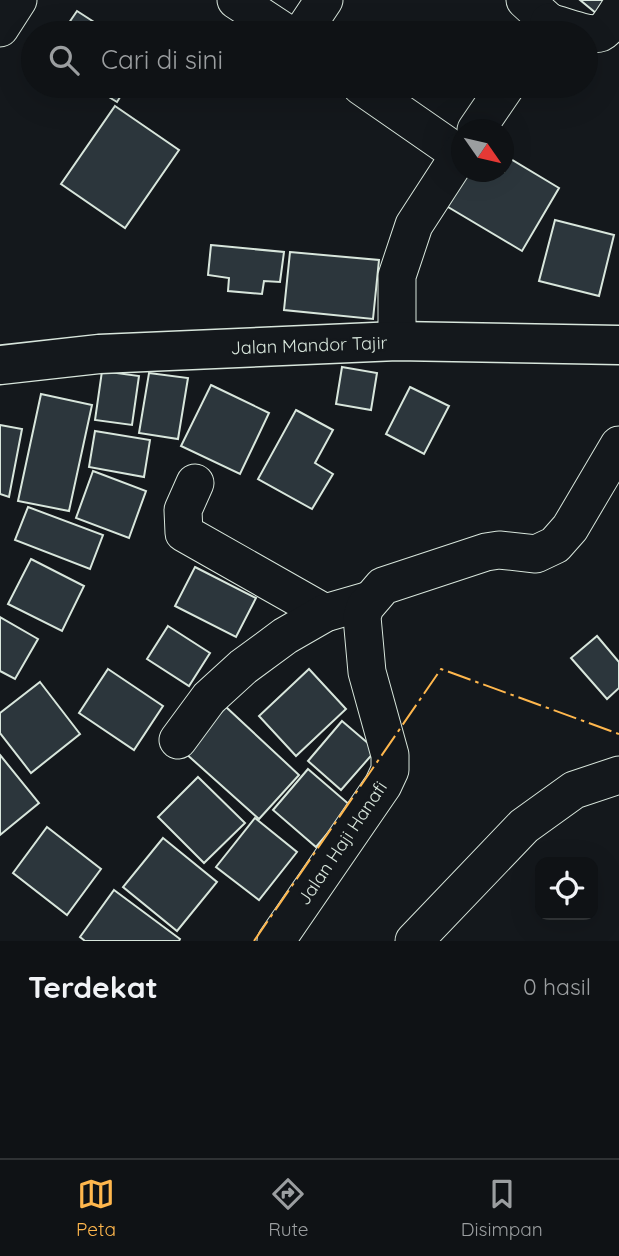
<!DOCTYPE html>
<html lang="id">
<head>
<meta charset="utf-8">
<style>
	:root { --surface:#0f1215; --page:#1d2022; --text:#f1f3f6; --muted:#9b9ea0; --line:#2f3234; --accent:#ffb74d }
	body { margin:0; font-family:Quicksand,sans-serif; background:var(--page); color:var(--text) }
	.controls { position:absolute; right:21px; bottom:21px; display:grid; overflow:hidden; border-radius:14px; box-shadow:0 7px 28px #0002 }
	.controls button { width:63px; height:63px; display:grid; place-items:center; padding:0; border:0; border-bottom:2px solid var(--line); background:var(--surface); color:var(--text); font:35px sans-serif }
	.compass { position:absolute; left:451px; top:119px; width:63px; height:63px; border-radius:50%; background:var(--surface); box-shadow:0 7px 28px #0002; rotate:124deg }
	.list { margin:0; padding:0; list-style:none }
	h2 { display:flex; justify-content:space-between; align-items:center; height:91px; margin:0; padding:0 28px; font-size:30px }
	h2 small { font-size:23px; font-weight:400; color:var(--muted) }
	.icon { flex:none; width:38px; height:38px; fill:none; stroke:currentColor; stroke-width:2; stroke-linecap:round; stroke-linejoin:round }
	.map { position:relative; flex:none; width:619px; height:941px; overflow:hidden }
	.search { position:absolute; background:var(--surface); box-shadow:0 7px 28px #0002; left:21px; right:21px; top:21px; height:77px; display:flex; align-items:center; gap:18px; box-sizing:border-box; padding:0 24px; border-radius:38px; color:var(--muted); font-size:26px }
	.sheet { height:217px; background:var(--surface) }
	nav { display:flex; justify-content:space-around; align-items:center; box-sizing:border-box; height:98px; border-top:2px solid var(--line); background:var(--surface); font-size:19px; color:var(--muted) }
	nav a { display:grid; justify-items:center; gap:4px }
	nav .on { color:var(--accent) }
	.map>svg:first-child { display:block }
</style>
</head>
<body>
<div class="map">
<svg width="619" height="941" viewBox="0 0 619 941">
	<rect width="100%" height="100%" fill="#14181c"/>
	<g fill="#2c363c" stroke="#d8e6dc" stroke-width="2">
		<path d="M580 0H616L602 18Z"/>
		<path d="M77 11 111 33H62Z"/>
		<path d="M91 86H127L117 102Z"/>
		<path d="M115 106 179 150 125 228 61 184Z"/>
		<path d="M504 155 559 188 522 251 443 204 463 172H504Z"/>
		<path d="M555 220 614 235 599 296 539 281Z"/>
		<path d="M211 245 284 252 280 282 264 281 262 294 228 291 229 278 208 275Z"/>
		<path d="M290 252 379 260 373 319 284 310Z"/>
		<path d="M342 367 377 373 371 410 336 404Z"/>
		<path d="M102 371 139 376 132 425 95 420Z"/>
		<path d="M149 373 188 378 178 439 139 433Z"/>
		<path d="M211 385 269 413 240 474 181 446Z"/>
		<path d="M410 387 449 406 424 454 386 434Z"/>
		<path d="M41 394 92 405 69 511 18 501Z"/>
		<path d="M296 410 333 430 315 463 333 474 312 509 258 479Z"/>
		<path d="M0 425 22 429 9 497 0 494Z"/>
		<path d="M95 431 150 440 144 477 89 467Z"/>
		<path d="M93 471 146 491 129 538 76 518Z"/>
		<path d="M28 507 103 535 90 569 15 540Z"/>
		<path d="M31 559 84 586 62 631 8 604Z"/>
		<path d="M195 567 256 598 236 637 175 606Z"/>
		<path d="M0 617 38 639 15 679 0 671Z"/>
		<path d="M168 626 210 653 189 686 147 659Z"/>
		<path d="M597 636 619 662V688L607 699 571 658Z"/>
		<path d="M108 669 163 706 134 750 79 713Z"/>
		<path d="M309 669 346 709 296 756 259 716Z"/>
		<path d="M40 682 80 734 31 773 0 733V713Z"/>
		<path d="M226 707 299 775 259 819 184 752Z"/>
		<path d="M342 721 376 750 341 790 308 761Z"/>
		<path d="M0 755 39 803 0 835Z"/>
		<path d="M308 769 351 806 316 847 273 810Z"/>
		<path d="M198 777 245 823 204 863 158 817Z"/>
		<path d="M255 818 297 852 259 900 216 867Z"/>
		<path d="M47 827 101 869 67 915 13 873Z"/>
		<path d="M163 838 217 882 177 931 123 887Z"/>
		<path d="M114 890 180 939 179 941H85L80 937Z"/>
	</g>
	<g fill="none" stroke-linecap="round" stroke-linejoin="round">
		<g stroke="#d8e6dc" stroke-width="39">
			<g id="street">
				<path d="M236 0 286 33"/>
				<path d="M525 0 549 22 541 33"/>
				<path d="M549 22C560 25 590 37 600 33 608 29 614 17 619 10"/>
				<path d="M0 28 18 0"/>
				<path d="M302 33 324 0"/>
				<path d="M361 86 459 154"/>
				<path d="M476 130 506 86"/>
				<path d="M397 341V276L414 225 462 151"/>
				<path d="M195 483 183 510 184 533 325 613"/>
				<path d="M178 740 209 698 243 667 285 636 325 613 370 600"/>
				<path d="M276 941 383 785 390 770V755L367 672 362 617 365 607 383 586 486 552 499 550 536 554 555 545 570 528 619 445"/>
				<path d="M414 941 524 826 574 790 619 775"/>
			</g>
		</g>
		<g stroke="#d8e6dc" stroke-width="41">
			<path id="secondary" d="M0 365 99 354 397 341 619 345"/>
		</g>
		<use href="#street" stroke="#14181c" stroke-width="37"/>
		<use href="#secondary" stroke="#14181c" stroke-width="38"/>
		<path stroke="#ffb74d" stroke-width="2" stroke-dasharray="24 5 3.5 5" stroke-linecap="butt" d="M254 941 441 669 619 734"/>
	</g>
	<g text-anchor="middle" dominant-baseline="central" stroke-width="5" stroke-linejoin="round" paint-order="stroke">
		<g font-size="18" fill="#d8e6dc" stroke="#14181c">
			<text transform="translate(309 345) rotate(-2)">Jalan Mandor Tajir</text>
			<text transform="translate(342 843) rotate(-56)">Jalan Haji Hanafi</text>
		</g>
	</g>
</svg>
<div class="controls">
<button><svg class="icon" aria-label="locate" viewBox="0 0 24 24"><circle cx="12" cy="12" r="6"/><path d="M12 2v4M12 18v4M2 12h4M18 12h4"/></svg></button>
</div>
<svg class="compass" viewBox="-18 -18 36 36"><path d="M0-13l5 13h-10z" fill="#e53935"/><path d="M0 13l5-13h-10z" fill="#9b9ea0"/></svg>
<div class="search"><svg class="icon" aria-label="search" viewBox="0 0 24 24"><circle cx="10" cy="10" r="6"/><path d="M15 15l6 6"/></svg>Cari di sini</div>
</div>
<section class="sheet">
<h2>Terdekat<small>0 hasil</small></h2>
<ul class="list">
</ul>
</section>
<nav>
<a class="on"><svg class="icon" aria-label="map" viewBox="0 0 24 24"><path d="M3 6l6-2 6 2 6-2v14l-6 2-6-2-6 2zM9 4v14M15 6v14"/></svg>Peta</a>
<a><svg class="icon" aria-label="directions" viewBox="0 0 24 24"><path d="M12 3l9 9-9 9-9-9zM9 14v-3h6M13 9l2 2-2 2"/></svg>Rute</a>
<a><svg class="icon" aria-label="saved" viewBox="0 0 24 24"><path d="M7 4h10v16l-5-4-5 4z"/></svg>Disimpan</a>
</nav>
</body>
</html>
